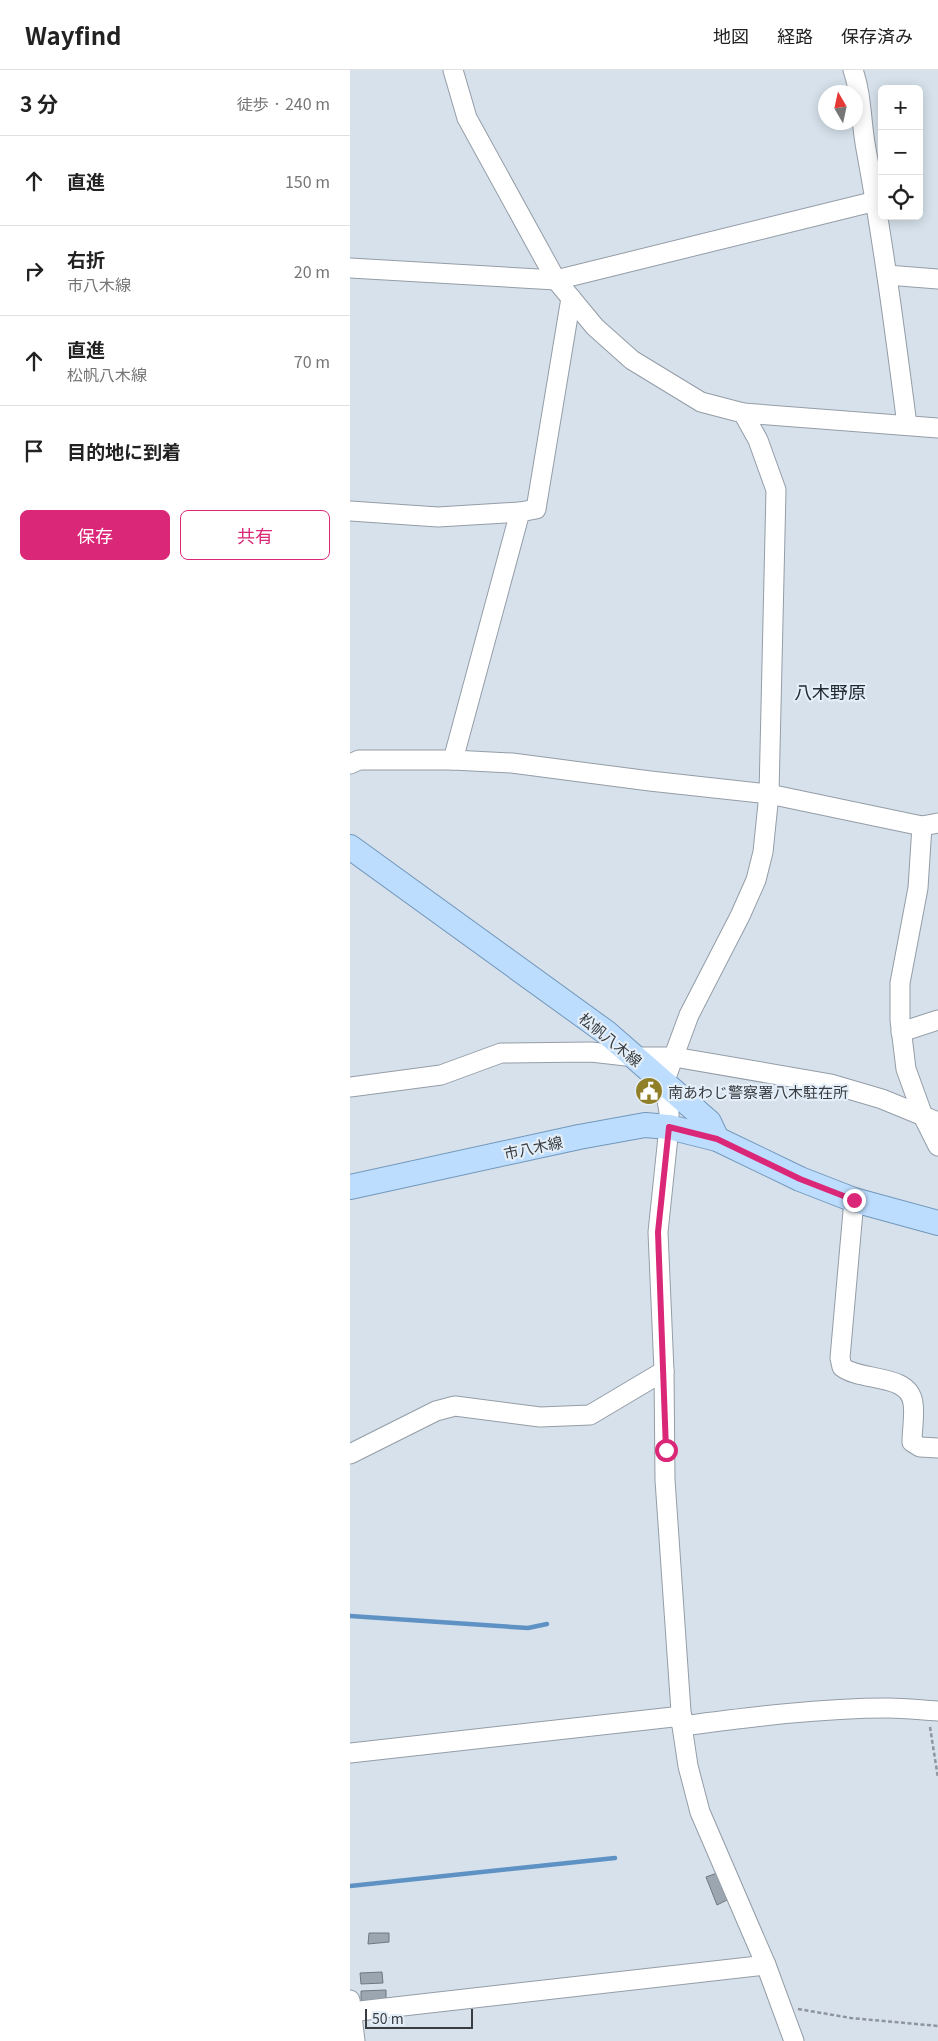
<!DOCTYPE html>
<html lang="ja">
<head>
<meta charset="utf-8">
<style>
	:root { --surface:#fff; --page:#f6f6f6; --text:#222; --muted:#767676; --line:#e0e0e0; --accent:#db2777 }
	body { margin:0; font-family:Georgia,"Noto Sans JP",serif; background:var(--page); color:var(--text) }
	.controls { position:absolute; right:15px; top:15px; display:grid; overflow:hidden; border-radius:8px; box-shadow:0 2px 12px #0003 }
	.controls button { width:45px; height:45px; display:grid; place-items:center; padding:0; border:0; border-bottom:1px solid var(--line); background:var(--surface); color:var(--text); font:25px sans-serif }
	.compass { position:absolute; left:468px; top:15px; width:45px; height:45px; border-radius:50%; background:var(--surface); box-shadow:0 2px 12px #0003; rotate:351deg }
	.scale { position:absolute; left:15px; bottom:12px; width:108px; box-sizing:border-box; padding-left:5px; border:2px solid #393d41; border-top:0; font-size:14px; line-height:18px; white-space:nowrap; color:#393d41; -webkit-text-stroke:4px #e3eef8; paint-order:stroke }
	.stop { position:absolute; width:15px; height:15px; margin:-11px; border:4px solid #db2777; border-radius:50%; background:#fff }
	.stop.end { background:#db2777; border-color:#fff; box-shadow:0 1px 5px #0008 }
	.list { margin:0; padding:0; list-style:none }
	h2 { display:flex; justify-content:space-between; align-items:center; height:65px; margin:0; padding:0 20px; font-size:21px }
	h2 small { font-size:16px; font-weight:400; color:var(--muted) }
	.list li { display:grid; grid-template-columns:32px 1fr auto; gap:15px; align-items:center; box-sizing:border-box; height:90px; padding:0 20px; border-top:1px solid var(--line) }
	.list b { display:block; font-size:19px; white-space:nowrap }
	.list p { margin:0; font-size:16px; white-space:nowrap; color:var(--muted) }
	.list em { font-size:16px; font-style:normal; color:var(--muted) }
	.actions { display:flex; gap:10px; padding:15px 20px }
	.actions a { flex:1; padding:11px 0; border:1px solid var(--accent); border-radius:8px; text-align:center; font-size:18px; color:var(--accent) }
	.actions .main { background:var(--accent); color:#fff }
	.icon { flex:none; width:28px; height:28px; fill:none; stroke:currentColor; stroke-width:2; stroke-linecap:round; stroke-linejoin:round }
	.map { position:relative; flex:none; width:588px; height:1971px; overflow:hidden }
	header { display:flex; align-items:center; gap:30px; box-sizing:border-box; height:70px; padding:0 25px; background:var(--surface); border-bottom:1px solid var(--line) }
	header strong { font-size:24px }
	nav { display:flex; gap:28px; margin-inline-start:auto; font-size:18px }
	main { display:flex }
	aside { flex:1; background:var(--surface) }
	.map>svg:first-child { display:block }
</style>
</head>
<body>
<header>
<strong>Wayfind</strong>
<nav><a>地図</a><a>経路</a><a>保存済み</a></nav>
</header>
<main>
<aside>
<h2>3 分<small>徒歩 · 240 m</small></h2>
<ul class="list">
<li><svg class="icon" aria-label="ahead" viewBox="0 0 24 24"><path d="M12 20V5M6 11l6-6 6 6"/></svg><div><b>直進</b></div><em>150 m</em></li>
<li><svg class="icon" aria-label="right" viewBox="0 0 24 24"><path d="M7 20v-9h11M14 6l5 5-5 5"/></svg><div><b>右折</b><p>市八木線</p></div><em>20 m</em></li>
<li><svg class="icon" aria-label="ahead" viewBox="0 0 24 24"><path d="M12 20V5M6 11l6-6 6 6"/></svg><div><b>直進</b><p>松帆八木線</p></div><em>70 m</em></li>
<li><svg class="icon" aria-label="arrive" viewBox="0 0 24 24"><path d="M6 21V4h12l-3 4 3 4H6"/></svg><div><b>目的地に到着</b></div></li>
</ul>
<div class="actions"><a class="main">保存</a><a>共有</a></div>
</aside>
<div class="map">
<svg width="588" height="1971" viewBox="0 0 588 1971">
	<rect width="100%" height="100%" fill="#d6e1eb"/>
	<g fill="none" stroke-linecap="round" stroke-linejoin="round">
		<g stroke="#5e92c4" stroke-width="4.5">
			<path d="M0 1546 178 1558 197 1554"/>
			<path d="M0 1816 265 1788"/>
		</g>
	</g>
	<g fill="#9ca6b0" stroke="#707982">
		<path d="M367 1803 379 1829 367 1835 356 1807Z"/>
		<path d="M19 1863H39V1872L18 1874Z"/>
		<path d="M32 1902 33 1913 11 1914 10 1903Z"/>
		<path d="M36 1920V1932H11V1921Z"/>
	</g>
	<g fill="none" stroke-linecap="round" stroke-linejoin="round">
		<g stroke="#949da7" stroke-width="21">
			<g id="minor">
				<path d="M103 0 117 48 206 210 245 257 282 290 351 332 393 343 408 370 426 420 419 724 413 782 406 810 390 846 339 945 314 1013 319 1042V1057L308 1162 314 1301 315 1410 332 1656 338 1696 350 1742 416 1895 444 1971"/>
				<path d="M503 0C512 25 511 53 516 79 533 170 545 262 557 355"/>
				<path d="M0 198 206 210 526 131"/>
				<path d="M537 205 588 209"/>
				<path d="M393 343 588 358"/>
				<path d="M0 441 88 447 170 442"/>
				<path d="M103 690 170 442 186 439 221 228"/>
				<path d="M0 694 9 690H103L162 693 300 711 419 724 572 756 588 753"/>
				<path d="M572 756 568 818 550 913V950L556 999 573 1046 588 1076"/>
				<path d="M551 962 588 950"/>
				<path d="M0 1017 91 1005 151 983 241 982 285 987H324L481 1014 532 1029 588 1052"/>
				<path d="M504 1130 490 1288 492 1297C512 1312 559 1303 563 1333 565 1345 562 1359 562 1372L570 1377 588 1378"/>
				<path d="M0 1384 86 1341 105 1336 190 1347 240 1345 314 1301"/>
				<path d="M332 1656C401 1647 470 1638 538 1638 555 1638 571 1640 588 1641"/>
				<path d="M0 1683 332 1646"/>
				<path d="M0 1930 5 1971"/>
				<path d="M0 1942 416 1895"/>
			</g>
		</g>
		<g stroke="#7297bb" stroke-width="26">
			<g id="major">
				<path d="M0 777 257 963 359 1052 367 1069"/>
				<path d="M0 1117 229 1067 295 1055 319 1057 367 1069 450 1109 504 1130 588 1153"/>
			</g>
		</g>
		<g stroke="#8e959d" stroke-width="2.5" stroke-dasharray="4 2.5" stroke-linecap="butt">
			<path d="M580 1657 588 1708"/>
			<path d="M448 1939 501 1948 588 1956"/>
		</g>
		<use href="#minor" stroke="#fff" stroke-width="19"/>
		<use href="#major" stroke="#bdddfe" stroke-width="24"/>
	</g>
	<g fill="none" stroke-linecap="round" stroke-linejoin="round">
		<path stroke="#db2777" stroke-width="6" d="M316 1380 308 1162 319 1057 367 1069 450 1109 504 1130"/>
	</g>
	<defs>
		<g id="civic-disc" transform="scale(1.4375)"><circle r="9.5" fill="#907f26" stroke="#e3eef8"/><path d="M-.6-6.5H3V-4.5H.6V-3L4-1V1h2V6H-6V1h2V-1L-.6-3ZM-1.2 2.5V6h2.4V2.5Z" fill="#fff"/></g>
	</defs>
	<g fill-rule="evenodd">
		<use href="#civic-disc" x="299" y="1021"/>
	</g>
	<g text-anchor="middle" dominant-baseline="central" stroke-width="4.5" stroke-linejoin="round" paint-order="stroke">
		<g font-size="15" fill="#393d41" stroke="#e3eef8">
			<text transform="translate(261 969) rotate(39)">松帆八木線</text>
			<text transform="translate(183 1077) rotate(-12)">市八木線</text>
		</g>
		<g font-size="15" fill="#393d41" stroke="#e3eef8" text-anchor="start">
			<text x="318" y="1021">南あわじ警察署八木駐在所</text>
		</g>
		<g font-size="18" fill="#232b32" stroke="#e3eef8">
			<text x="480" y="621">八木野原</text>
		</g>
	</g>
</svg>
<div class="controls">
<button>+</button>
<button>−</button>
<button><svg class="icon" aria-label="locate" viewBox="0 0 24 24"><circle cx="12" cy="12" r="6"/><path d="M12 2v4M12 18v4M2 12h4M18 12h4"/></svg></button>
</div>
<svg class="compass" viewBox="-18 -18 36 36"><path d="M0-13l5 13h-10z" fill="#e53935"/><path d="M0 13l5-13h-10z" fill="#767676"/></svg>
<div class="scale">50 m</div>
<div class="stop" style="left:316px;top:1380px"></div>
<div class="stop end" style="left:504px;top:1130px"></div>
</div>
</main>
</body>
</html>
